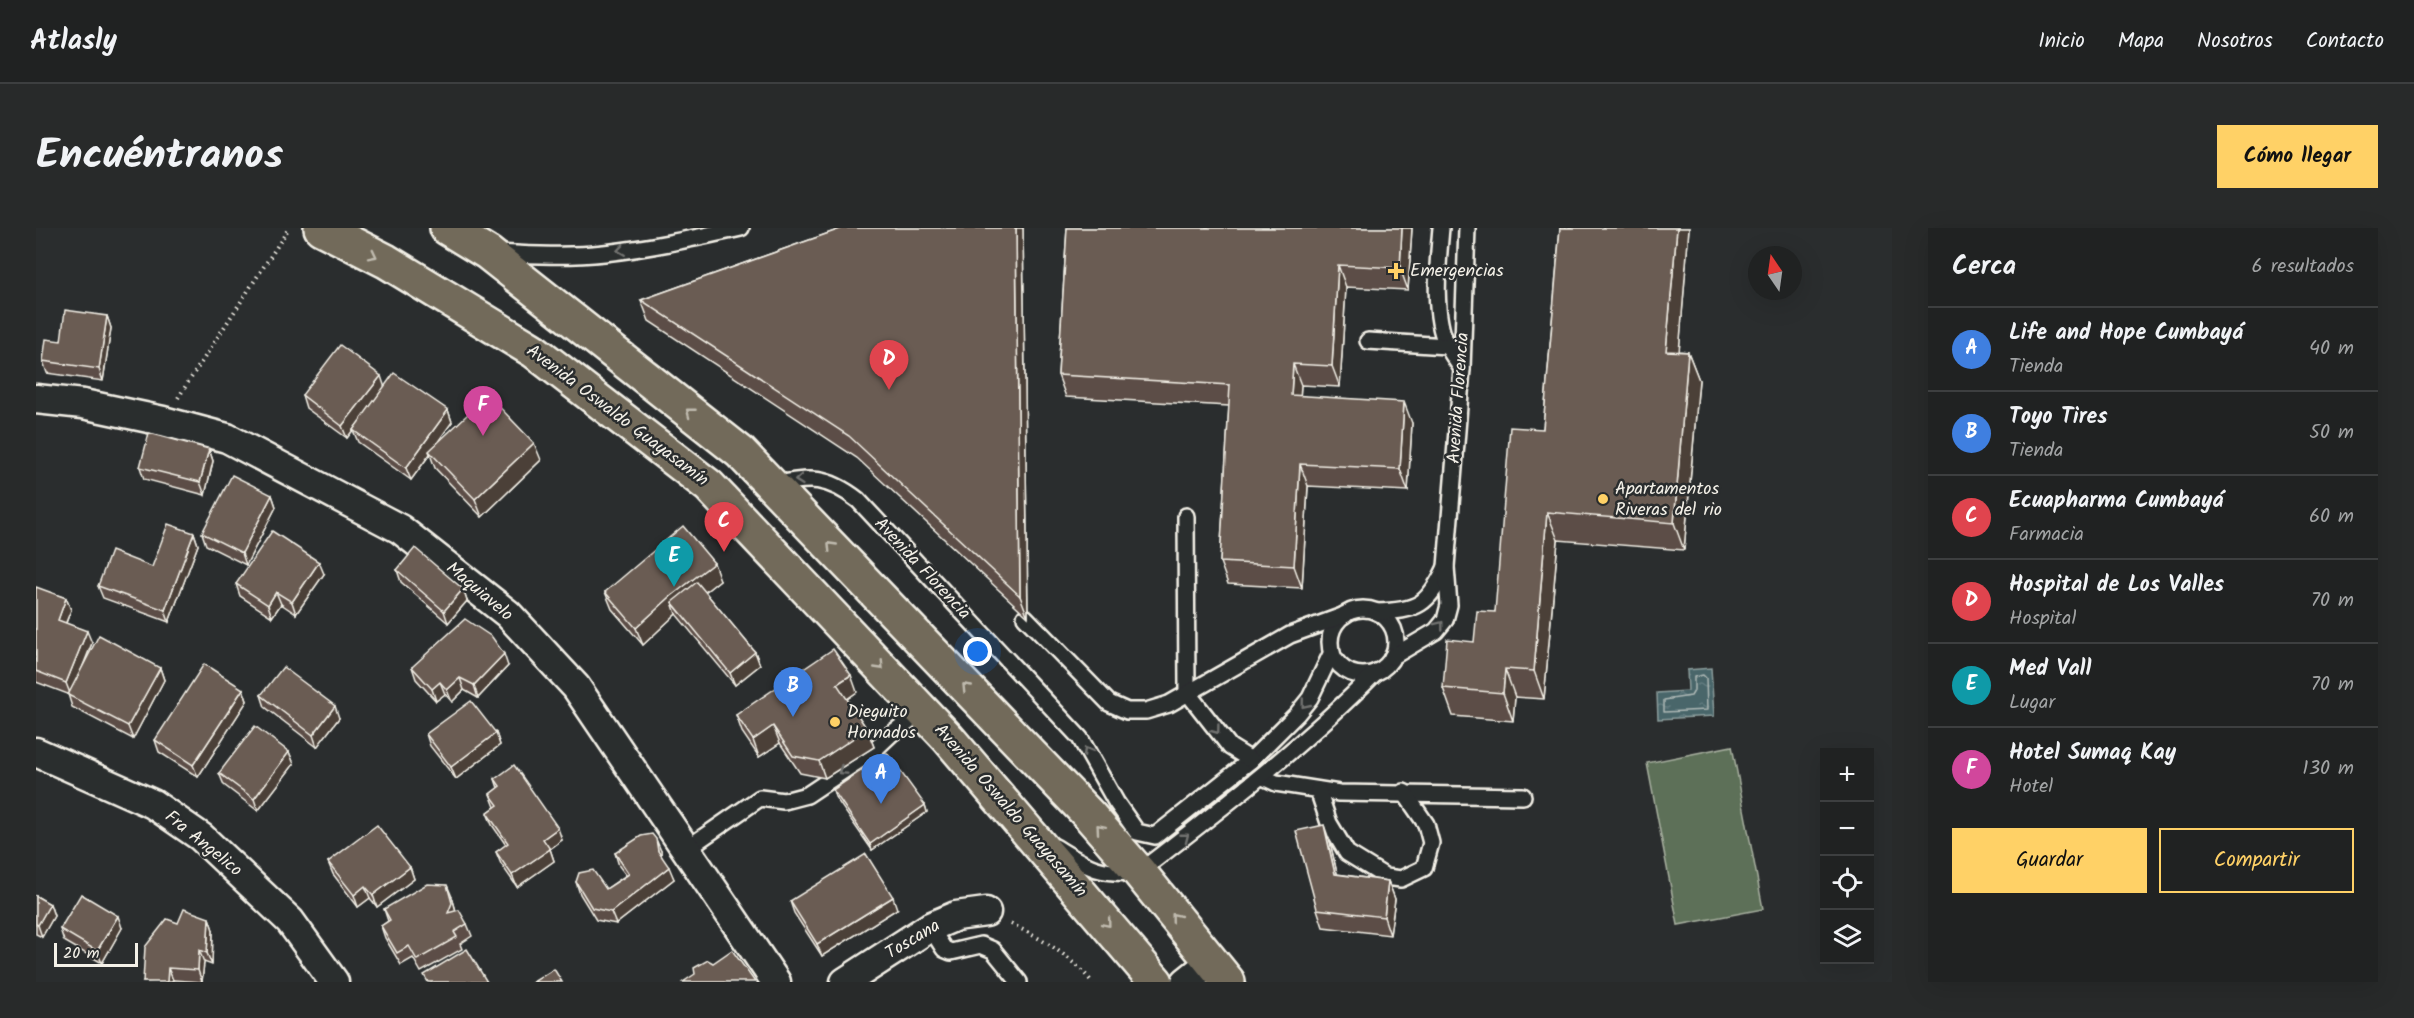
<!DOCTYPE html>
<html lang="es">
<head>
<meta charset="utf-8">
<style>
	:root { --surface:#202222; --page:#282a2a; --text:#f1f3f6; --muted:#a2a4a5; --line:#3d3f40; --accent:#ffd166 }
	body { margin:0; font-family:Kalam,sans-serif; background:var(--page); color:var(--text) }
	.controls { position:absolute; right:18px; bottom:18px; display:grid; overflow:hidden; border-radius:0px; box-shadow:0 6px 24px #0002 }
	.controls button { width:54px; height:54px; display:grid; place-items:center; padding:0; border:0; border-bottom:2px solid var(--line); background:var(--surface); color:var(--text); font:30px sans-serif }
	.compass { position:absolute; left:1712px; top:18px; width:54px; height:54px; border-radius:50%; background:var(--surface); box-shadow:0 6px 24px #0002; rotate:347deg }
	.scale { position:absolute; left:18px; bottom:15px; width:84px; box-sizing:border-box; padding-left:6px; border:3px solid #f4f1e8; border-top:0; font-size:16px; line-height:21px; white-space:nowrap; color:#f4f1e8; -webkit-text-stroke:4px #2a2d2e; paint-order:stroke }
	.you { position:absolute; left:942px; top:424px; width:21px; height:21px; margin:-15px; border:4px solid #fff; border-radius:50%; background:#1a73e8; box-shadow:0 0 0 9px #1a73e833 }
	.badge { display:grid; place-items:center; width:39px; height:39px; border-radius:50%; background:var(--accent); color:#fff; font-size:20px; font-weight:700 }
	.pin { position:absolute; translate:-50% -50px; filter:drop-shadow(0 2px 3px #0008) }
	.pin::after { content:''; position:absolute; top:32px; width:21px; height:18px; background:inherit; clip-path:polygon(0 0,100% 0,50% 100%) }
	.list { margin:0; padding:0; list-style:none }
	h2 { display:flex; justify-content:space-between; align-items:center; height:78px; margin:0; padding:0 24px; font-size:26px }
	h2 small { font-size:20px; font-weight:400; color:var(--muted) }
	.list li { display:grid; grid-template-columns:39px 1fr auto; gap:18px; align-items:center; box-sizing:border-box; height:84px; padding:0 24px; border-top:2px solid var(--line) }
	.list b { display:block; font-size:22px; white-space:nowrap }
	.list p { margin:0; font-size:20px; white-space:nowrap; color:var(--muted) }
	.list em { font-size:20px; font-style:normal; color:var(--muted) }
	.actions { display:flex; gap:12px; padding:18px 24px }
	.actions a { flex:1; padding:14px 0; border:2px solid var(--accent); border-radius:0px; text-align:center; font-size:21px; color:var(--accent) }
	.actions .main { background:var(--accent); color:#111 }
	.icon { flex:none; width:33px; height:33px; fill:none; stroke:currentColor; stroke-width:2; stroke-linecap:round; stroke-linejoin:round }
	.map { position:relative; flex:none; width:1856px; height:754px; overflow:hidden; border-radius:0px }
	header { display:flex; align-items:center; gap:36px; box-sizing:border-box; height:84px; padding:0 30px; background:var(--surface); border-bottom:2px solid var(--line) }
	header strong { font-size:28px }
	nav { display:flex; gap:33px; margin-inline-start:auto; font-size:21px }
	.intro { display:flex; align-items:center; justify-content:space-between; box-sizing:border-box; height:144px; padding:0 36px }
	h1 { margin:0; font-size:42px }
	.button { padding:15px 27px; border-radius:0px; background:var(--accent); color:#111; font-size:21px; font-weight:700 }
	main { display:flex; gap:36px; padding:0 36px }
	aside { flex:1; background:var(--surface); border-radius:0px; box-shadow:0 6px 24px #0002 }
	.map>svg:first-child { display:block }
</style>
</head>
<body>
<header>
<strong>Atlasly</strong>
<nav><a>Inicio</a><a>Mapa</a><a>Nosotros</a><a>Contacto</a></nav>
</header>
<div class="intro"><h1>Encuéntranos</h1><a class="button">Cómo llegar</a></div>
<main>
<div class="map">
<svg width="1856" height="754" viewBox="0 0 1856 754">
	<defs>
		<pattern id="water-ripples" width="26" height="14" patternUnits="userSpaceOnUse" patternTransform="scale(1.5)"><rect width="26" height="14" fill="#48666b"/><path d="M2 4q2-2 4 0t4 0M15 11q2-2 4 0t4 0" fill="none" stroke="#637c80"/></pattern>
	</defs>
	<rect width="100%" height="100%" fill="#2a2d2e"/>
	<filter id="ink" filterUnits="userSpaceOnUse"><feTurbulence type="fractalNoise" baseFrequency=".0167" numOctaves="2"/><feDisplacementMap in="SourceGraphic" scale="12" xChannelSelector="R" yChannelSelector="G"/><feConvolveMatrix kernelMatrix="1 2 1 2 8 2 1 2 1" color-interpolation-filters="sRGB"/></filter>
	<g filter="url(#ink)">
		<path fill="#5d7059" stroke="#a8b0a0" stroke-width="1.5" d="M1696 518 1727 681 1642 697 1611 535Z"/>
		<path fill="url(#water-ripples)" stroke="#8d9e9d" stroke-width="1.5" d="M1675 440 1678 488 1622 491 1621 465 1652 463 1651 442Z"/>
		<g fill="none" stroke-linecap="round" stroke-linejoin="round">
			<path stroke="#afb9b6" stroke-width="1.5" d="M1667 447 1670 450 1671 482 1628 484V472L1655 468 1658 463V449Z"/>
			<g stroke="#f4f1e8" stroke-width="20">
				<g id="service">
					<path d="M1405 0C1402 34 1396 86 1411 117 1415 125 1421 133 1426 141"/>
					<path d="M461 25C496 27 533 29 568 25 614 20 659 10 705 0"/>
					<path d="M1332 113 1411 118"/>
					<path d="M737 257C774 249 791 248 822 272L1044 510 1080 574 1101 604 1119 608 1215 532 1261 486 1274 470 1296 424"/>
					<path d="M1150 288 1151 464 1194 519 1215 532"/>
					<circle cx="1327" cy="414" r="33"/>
					<path d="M1340 384C1382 383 1392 377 1410 339"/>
					<path d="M989 389 1073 475 1091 483H1110L1133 476 1254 407 1309 387"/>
					<path d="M1356 429 1400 403 1409 392 1413 377 1410 339 1426 141 1431 0"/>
					<path d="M1227 549 1240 555 1303 565 1487 568"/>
					<path d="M1282 562 1293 595 1311 625 1350 649 1365 651 1388 640 1395 615 1390 596 1368 564"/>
					<path d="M1019 619C1052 639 1062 647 1103 644 1185 581 1267 518 1340 444"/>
					<path d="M650 621 724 570 748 573 771 567 837 523 855 506 886 483"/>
					<path d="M894 699 908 721 915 724 945 717 957 722 983 754"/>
				</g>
			</g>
			<g stroke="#f4f1e8" stroke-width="33">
				<g id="minor">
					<path d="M0 171 47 176 127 193 191 210 364 301 472 386 540 459 740 754"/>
					<path d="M0 524 117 576 165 609 254 693 298 754"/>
					<path d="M809 754 894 699 920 688 950 684"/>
					<path d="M1150 754 1175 734"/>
				</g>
			</g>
			<g stroke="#f4f1e8" stroke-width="38">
				<g id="primary">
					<path d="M285 0 350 33 498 123 673 258 912 510 1120 754"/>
					<path d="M411 0 452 25 704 224 1053 587 1103 644 1192 754"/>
				</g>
			</g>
			<g stroke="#f4f1e8" stroke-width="4" stroke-dasharray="1.5 4.5" stroke-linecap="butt">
				<path d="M142 170 253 0"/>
				<path d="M975 696C1006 711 1034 727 1056 754"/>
			</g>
			<use href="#service" stroke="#2a2d2e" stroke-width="15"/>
			<use href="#minor" stroke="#2a2d2e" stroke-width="28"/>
			<use href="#primary" stroke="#726b5a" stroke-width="33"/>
		</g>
		<g fill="#5c4e47" stroke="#f4f1e8" stroke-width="1.5">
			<path d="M807 0H987L992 389 821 230 613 93 605 72Z"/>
			<path d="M1031 0H1376L1372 62 1310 59 1304 159 1265 157 1264 168 1376 195 1372 263 1272 258 1266 360 1192 356 1184 334 1193 178 1030 169 1022 147Z"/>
			<path d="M1524 0H1653L1643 123 1652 124 1663 152 1648 322 1522 312 1508 471 1479 469 1477 493 1417 488 1407 460 1459 384 1507 201Z"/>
			<path d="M71 88 75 100 67 153 11 145 7 133 25 113Z"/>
			<path d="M348 159 412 182 416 194 401 214 505 232 446 289 399 240 394 226 375 252 322 214 317 202 324 193 311 210 270 180 266 167Z"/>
			<path d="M173 221 177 233 169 267 108 251 104 239Z"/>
			<path d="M236 267 240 279 210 337 170 317 166 305Z"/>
			<path d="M158 305 162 317 133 394 67 370 62 358 116 339Z"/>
			<path d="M361 342 427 361 431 373 412 395 365 354Z"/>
			<path d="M288 346 260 386 245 376 236 389 204 368 200 356Z"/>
			<path d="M684 352 669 364 719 424 724 437 699 457 640 386 607 417 576 381 569 364Z"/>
			<path d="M0 360 30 370 35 382 30 395 56 415 46 439 124 440 128 452 97 511 36 479 32 466 0 454Z"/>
			<path d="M472 438 442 470 428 462 416 474 409 466 400 473 380 451 376 439Z"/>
			<path d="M207 461 211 473 162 549 123 524 119 512Z"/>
			<path d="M821 464 811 471 831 501 838 519 789 550 764 545 744 515 723 529 706 504 700 487Z"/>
			<path d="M225 467 303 490 281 519 229 479Z"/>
			<path d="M460 505 464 517 420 551 394 518 390 506Z"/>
			<path d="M253 524 258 536 222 583 188 557 183 545Z"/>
			<path d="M459 551 526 612 514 621 518 633 481 659 465 636 460 624 470 617 456 597 451 585 459 579 454 566 462 560Z"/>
			<path d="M797 562 889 577 891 584 836 622 799 569Z"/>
			<path d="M1294 614 1301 646 1352 653 1359 671 1354 707 1287 699 1281 681Z"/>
			<path d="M625 623V628L638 651 580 696 560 692 544 666 540 654 570 661 590 647 583 638 579 625Z"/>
			<path d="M292 634 374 639 378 651 341 679 334 670 322 679 297 646Z"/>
			<path d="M0 668 14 676 18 688 6 709 0 706Z"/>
			<path d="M416 669 420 683 431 696 436 708 424 716 426 721 385 744 377 730 365 737 349 710 345 698 352 693 348 681Z"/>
			<path d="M754 673 861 681 786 728 758 685Z"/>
			<path d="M173 690 177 702 176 737 168 734 166 754 137 752 107 754 142 695Z"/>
			<path d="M86 700 66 735 28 713 24 701Z"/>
		</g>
		<g fill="#4b4039" stroke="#f4f1e8" stroke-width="1.5">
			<path d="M980 0H987L992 389 984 368Z"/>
			<path d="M1366 0H1376L1372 62 1364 40Z"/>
			<path d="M1641 0H1653L1641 150 1630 123Z"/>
			<path d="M1302 37 1310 59 1304 159 1296 138Z"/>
			<path d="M71 88 75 100 67 153 63 141Z"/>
			<path d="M1652 124 1663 152 1648 322 1638 295Z"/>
			<path d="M1257 136 1265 157 1263 189 1255 167Z"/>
			<path d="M345 148 349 160 311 210 306 198Z"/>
			<path d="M1368 174 1376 195 1372 263 1364 241Z"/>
			<path d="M412 182 416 194 394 225 393 223 394 226 375 252 370 240Z"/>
			<path d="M498 215 505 232 446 289 439 271Z"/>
			<path d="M173 221 177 233 169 267 164 254Z"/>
			<path d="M1264 236 1272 258 1266 360 1258 338Z"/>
			<path d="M236 267 240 279 210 337 206 325Z"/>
			<path d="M1511 284 1522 312 1508 471 1498 443Z"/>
			<path d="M158 305 162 317 133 394 129 382Z"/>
			<path d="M283 334 288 346 260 386 256 374Z"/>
			<path d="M678 335 684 352 644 384 636 374 640 386 607 417 600 400 634 369Z"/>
			<path d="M427 361 431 373 412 395 408 383Z"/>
			<path d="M240 364 245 376 236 389 232 377Z"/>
			<path d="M30 370 35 382 26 404 22 392Z"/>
			<path d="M51 403 56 415 35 468 30 455Z"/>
			<path d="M719 424 724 437 699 457 694 445Z"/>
			<path d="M468 426 472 438 442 470 438 457Z"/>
			<path d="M124 440 128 452 97 511 92 498Z"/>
			<path d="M1469 441 1479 469 1477 493 1467 465Z"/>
			<path d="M815 447 821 464 808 473 801 456Z"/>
			<path d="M424 450 428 462 416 474 411 462Z"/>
			<path d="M404 454 409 466 400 473 396 461Z"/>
			<path d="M207 461 211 473 162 549 157 537Z"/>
			<path d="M299 478 303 490 281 519 277 507Z"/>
			<path d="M737 498 744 515 723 529 717 512Z"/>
			<path d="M831 501 838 519 789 550 783 533Z"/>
			<path d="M460 505 464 517 420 551 415 539Z"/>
			<path d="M253 524 258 536 222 583 218 571Z"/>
			<path d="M889 577 891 584 836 622 834 616Z"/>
			<path d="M1288 597 1294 614 1305 663 1299 646Z"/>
			<path d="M522 600 526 612 511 623 507 611Z"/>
			<path d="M620 611 625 623 626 635 622 623Z"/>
			<path d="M514 621 518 633 481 659 476 647Z"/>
			<path d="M374 639 378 651 341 679 337 667Z"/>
			<path d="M633 639 638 651 580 696 575 684Z"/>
			<path d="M1352 653 1359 671 1354 707 1348 689Z"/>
			<path d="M411 657 416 669 421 687 412 685Z"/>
			<path d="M329 658 334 670 322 679 318 667Z"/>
			<path d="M857 669 861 681 786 728 781 716Z"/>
			<path d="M14 676 18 688 6 709 2 697Z"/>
			<path d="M82 688 86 700 66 735 61 723Z"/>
			<path d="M173 690 177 702 176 737 171 725Z"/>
			<path d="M163 722 168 734 166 754 162 742Z"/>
			<path d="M132 740 137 752 136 754H131Z"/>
		</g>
		<g fill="#6b5b52" stroke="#f4f1e8" stroke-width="1.5">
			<path d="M807 0H980L984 368 813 208 605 72Z"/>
			<path d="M1031 0H1366L1364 40 1302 37 1296 138 1257 136 1255 167 1368 174 1364 241 1264 236 1258 338 1184 334 1194 157 1022 147Z"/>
			<path d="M1524 0H1641L1630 123 1652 124 1638 295 1511 284 1498 443 1469 441 1467 465 1407 460 1411 411 1438 414 1441 383 1459 384 1474 199 1507 201Z"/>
			<path d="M29 82 71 88 63 141 7 133 10 111 25 113Z"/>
			<path d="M304 117 345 148 306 198 266 167Z"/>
			<path d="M358 145 412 182 370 240 317 202Z"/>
			<path d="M452 167 498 215 439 271 393 223Z"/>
			<path d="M113 205 173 221 164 254 104 239Z"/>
			<path d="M196 247 236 267 206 325 166 305Z"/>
			<path d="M132 296 158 305 129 382 62 358 75 323 116 339Z"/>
			<path d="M647 298 678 335 634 369 600 400 569 364Z"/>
			<path d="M236 303 283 334 256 374 240 364 232 377 200 356Z"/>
			<path d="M379 320 427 361 408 383 361 342Z"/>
			<path d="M661 354 719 424 694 445 636 374Z"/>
			<path d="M0 359 30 370 22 392 51 403 30 455 0 443Z"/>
			<path d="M429 391 456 409 468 426 438 457 424 450 411 462 404 454 396 461 376 439Z"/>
			<path d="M63 407 124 440 92 498 32 467Z"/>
			<path d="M797 421 815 447 801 456 831 501 783 533 757 528 737 498 717 512 700 487Z"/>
			<path d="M168 436 207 461 157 537 119 512Z"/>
			<path d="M247 439 299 478 277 507 225 467Z"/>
			<path d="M435 473 460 505 415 539 390 506Z"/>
			<path d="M219 498 253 524 218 571 183 545Z"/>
			<path d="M851 525 889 577 834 616 797 562Z"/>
			<path d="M478 537 522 600 507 611 514 621 476 647 460 624 472 615 451 585 462 577 454 566 464 558 459 551Z"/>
			<path d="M341 597 374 639 337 667 329 658 318 667 292 634Z"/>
			<path d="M1288 597 1299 646 1352 653 1348 689 1281 681 1260 603Z"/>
			<path d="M616 606 620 611 622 623 633 639 575 684 556 680 540 654 543 645 557 642 570 661 593 646 579 625 605 608Z"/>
			<path d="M830 626 857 669 781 716 754 673Z"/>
			<path d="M391 656 411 657 416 675 412 685 423 682 431 696 418 704 421 709 381 732 373 718 361 725 345 698 354 692 348 681Z"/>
			<path d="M45 666 82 688 61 723 24 701Z"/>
			<path d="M0 668 14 676 2 697 0 696Z"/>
			<path d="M148 681 173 690 171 725 163 722 162 742 132 740 131 754H107L109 719 131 691 142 695Z"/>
			<path d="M431 721 451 754H392L388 747Z"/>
			<path d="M696 722 719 754H647L659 746 658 740 672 732 677 735Z"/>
			<path d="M518 741 526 754H497Z"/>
		</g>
		<defs><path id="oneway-chevron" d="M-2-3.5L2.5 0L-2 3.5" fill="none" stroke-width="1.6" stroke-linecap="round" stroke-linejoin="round" transform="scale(1.5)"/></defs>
		<g stroke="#71726f">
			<use href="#oneway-chevron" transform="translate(585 22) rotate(172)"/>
			<use href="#oneway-chevron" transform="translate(763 252) rotate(174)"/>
			<use href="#oneway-chevron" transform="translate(1404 397) rotate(-52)"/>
			<use href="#oneway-chevron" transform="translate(1269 476) rotate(129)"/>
			<use href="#oneway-chevron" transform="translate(1180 502) rotate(53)"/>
			<use href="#oneway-chevron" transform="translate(1051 523) rotate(-120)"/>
			<use href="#oneway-chevron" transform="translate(806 543) rotate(146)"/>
			<use href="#oneway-chevron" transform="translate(1149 609) rotate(-38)"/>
		</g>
		<g stroke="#c0bbaf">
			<use href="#oneway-chevron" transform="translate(337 27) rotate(27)"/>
			<use href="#oneway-chevron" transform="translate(654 184) rotate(-142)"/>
			<use href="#oneway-chevron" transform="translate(795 318) rotate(-134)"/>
			<use href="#oneway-chevron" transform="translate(844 438) rotate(46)"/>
			<use href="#oneway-chevron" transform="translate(930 459) rotate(-134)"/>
			<use href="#oneway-chevron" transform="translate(1064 600) rotate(-131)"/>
			<use href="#oneway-chevron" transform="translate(1139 689) rotate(-129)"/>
			<use href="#oneway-chevron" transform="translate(1071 695) rotate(50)"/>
		</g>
	</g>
	<g fill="#ffd166" stroke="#2a2d2e" stroke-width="2">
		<path d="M1357 34h6v6h6v6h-6v6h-6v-6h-6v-6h6z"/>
		<circle cx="1567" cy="271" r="6"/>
		<circle cx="799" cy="494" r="6"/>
	</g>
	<g text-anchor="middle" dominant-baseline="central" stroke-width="5" stroke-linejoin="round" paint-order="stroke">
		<g font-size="18" fill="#f4f1e8" stroke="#2a2d2e" text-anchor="start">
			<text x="1374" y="43">Emergencias</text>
			<text x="1579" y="261">Apartamentos<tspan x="1579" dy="21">Riveras del rio</tspan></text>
			<text x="811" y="484">Dieguito<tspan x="811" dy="21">Hornados</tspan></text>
		</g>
		<g font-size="18" fill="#f4f1e8" stroke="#2a2d2e">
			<text transform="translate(1423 170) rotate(-86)">Avenida Florencia</text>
			<text transform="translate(581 188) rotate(37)">Avenida Oswaldo Guayasamín</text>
			<text transform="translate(886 341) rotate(47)">Avenida Florencia</text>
			<text transform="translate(443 364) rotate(40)">Maquiavelo</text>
			<text transform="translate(974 583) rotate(49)">Avenida Oswaldo Guayasamín</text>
			<text transform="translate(167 616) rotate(39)">Fra Angelico</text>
			<text transform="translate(877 712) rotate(-31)">Toscana</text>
		</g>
	</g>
</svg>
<div class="controls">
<button>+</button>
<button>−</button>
<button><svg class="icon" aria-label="locate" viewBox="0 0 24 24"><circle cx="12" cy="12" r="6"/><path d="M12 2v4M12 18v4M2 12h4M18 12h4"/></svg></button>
<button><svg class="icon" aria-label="layers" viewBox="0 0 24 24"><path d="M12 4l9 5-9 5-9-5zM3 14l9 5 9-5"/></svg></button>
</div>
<svg class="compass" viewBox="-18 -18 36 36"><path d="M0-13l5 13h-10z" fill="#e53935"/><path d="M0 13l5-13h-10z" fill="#a2a4a5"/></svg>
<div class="scale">20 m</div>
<div class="you"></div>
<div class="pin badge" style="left:845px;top:576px;background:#3f7fe0">A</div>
<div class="pin badge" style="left:757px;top:489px;background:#3f7fe0">B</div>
<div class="pin badge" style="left:688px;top:324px;background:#e0444e">C</div>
<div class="pin badge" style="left:853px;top:162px;background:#e0444e">D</div>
<div class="pin badge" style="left:638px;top:359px;background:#0f9aa8">E</div>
<div class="pin badge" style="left:447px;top:208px;background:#d1479c">F</div>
</div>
<aside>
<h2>Cerca<small>6 resultados</small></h2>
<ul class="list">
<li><span class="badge" style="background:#3f7fe0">A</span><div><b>Life and Hope Cumbayá</b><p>Tienda</p></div><em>40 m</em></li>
<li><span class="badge" style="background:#3f7fe0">B</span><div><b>Toyo Tires</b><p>Tienda</p></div><em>50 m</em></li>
<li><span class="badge" style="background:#e0444e">C</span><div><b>Ecuapharma Cumbayá</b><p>Farmacia</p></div><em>60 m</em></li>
<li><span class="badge" style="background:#e0444e">D</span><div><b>Hospital de Los Valles</b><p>Hospital</p></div><em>70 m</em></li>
<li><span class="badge" style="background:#0f9aa8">E</span><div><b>Med Vall</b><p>Lugar</p></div><em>70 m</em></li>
<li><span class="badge" style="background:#d1479c">F</span><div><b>Hotel Sumaq Kay</b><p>Hotel</p></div><em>130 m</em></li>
</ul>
<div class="actions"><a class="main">Guardar</a><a>Compartir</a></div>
</aside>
</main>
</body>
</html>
